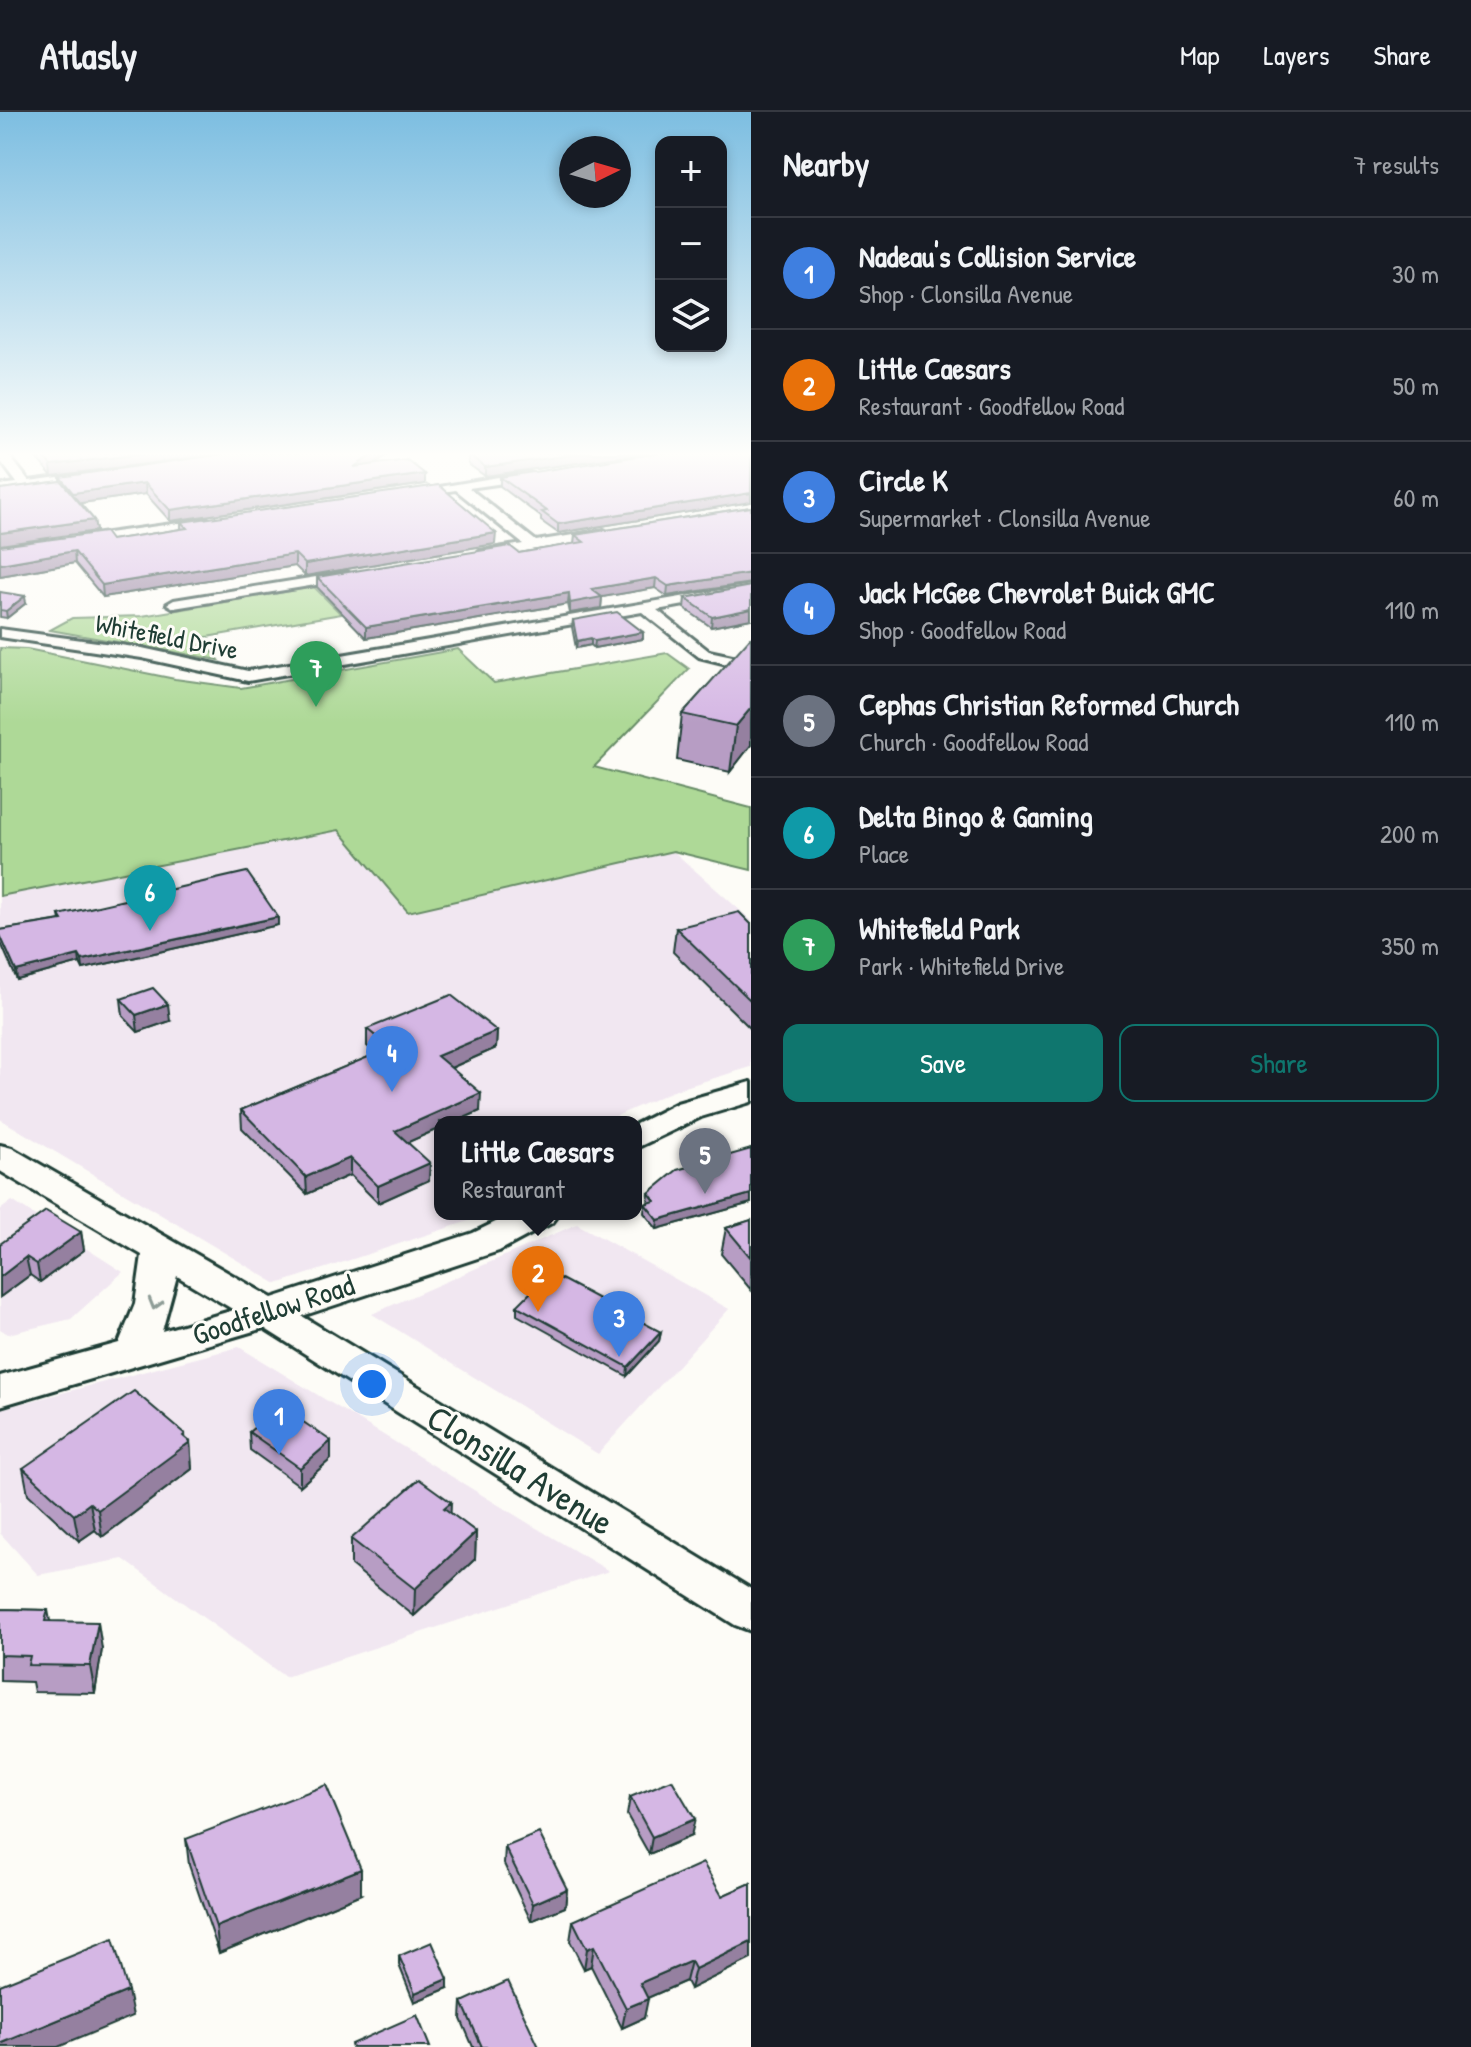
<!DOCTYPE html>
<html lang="en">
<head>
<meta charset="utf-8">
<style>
	:root { --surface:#171b24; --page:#242831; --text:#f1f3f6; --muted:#9ea1a6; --line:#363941; --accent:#0f766e }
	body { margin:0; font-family:"Patrick Hand",sans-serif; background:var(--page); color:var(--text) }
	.controls { position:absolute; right:24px; top:24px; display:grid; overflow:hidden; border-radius:16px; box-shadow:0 4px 12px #0003 }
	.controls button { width:72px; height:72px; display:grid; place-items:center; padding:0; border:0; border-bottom:2px solid var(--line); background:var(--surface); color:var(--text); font:40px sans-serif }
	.compass { position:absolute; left:559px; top:24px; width:72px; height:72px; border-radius:50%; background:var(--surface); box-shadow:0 4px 12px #0003; rotate:85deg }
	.you { position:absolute; left:372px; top:1272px; width:28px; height:28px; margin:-20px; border:6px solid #fff; border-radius:50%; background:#1a73e8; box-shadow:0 0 0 12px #1a73e833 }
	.badge { display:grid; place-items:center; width:52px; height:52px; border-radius:50%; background:var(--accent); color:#fff; font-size:26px; font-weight:700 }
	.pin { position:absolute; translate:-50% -66px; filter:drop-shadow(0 2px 4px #0008) }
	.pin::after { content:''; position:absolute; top:42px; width:28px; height:24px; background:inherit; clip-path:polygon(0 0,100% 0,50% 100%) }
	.popup { position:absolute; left:434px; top:1004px; width:208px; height:104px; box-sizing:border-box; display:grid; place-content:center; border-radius:16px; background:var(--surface); filter:drop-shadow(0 2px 6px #0005); font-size:26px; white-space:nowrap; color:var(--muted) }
	.popup b { font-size:30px; color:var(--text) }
	.popup::after { content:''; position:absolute; left:50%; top:100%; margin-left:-16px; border:16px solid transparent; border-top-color:var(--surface) }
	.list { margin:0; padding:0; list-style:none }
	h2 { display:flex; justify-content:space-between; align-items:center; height:104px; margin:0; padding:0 32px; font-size:34px }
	h2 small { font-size:26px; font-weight:400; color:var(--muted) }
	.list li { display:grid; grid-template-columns:52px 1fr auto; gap:24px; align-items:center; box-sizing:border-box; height:112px; padding:0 32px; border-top:2px solid var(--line) }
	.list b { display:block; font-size:30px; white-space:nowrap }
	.list p { margin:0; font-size:26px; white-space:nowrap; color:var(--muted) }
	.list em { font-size:26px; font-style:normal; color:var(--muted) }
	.actions { display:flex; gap:16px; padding:24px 32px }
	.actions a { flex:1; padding:18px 0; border:2px solid var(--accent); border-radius:16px; text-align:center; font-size:28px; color:var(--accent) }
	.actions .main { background:var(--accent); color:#fff }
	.icon { flex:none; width:44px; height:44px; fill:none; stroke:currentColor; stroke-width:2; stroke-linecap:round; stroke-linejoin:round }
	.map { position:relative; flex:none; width:751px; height:1935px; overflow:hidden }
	header { display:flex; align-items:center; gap:48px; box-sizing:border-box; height:112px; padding:0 40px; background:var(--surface); border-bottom:2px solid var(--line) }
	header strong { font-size:38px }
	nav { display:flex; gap:44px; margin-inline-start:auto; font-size:28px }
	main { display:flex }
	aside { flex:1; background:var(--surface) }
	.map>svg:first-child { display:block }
</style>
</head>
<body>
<header>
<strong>Atlasly</strong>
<nav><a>Map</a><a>Layers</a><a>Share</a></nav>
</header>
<main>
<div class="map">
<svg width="751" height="1935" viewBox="0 0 751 1935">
	<rect width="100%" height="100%" fill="#fdfcf7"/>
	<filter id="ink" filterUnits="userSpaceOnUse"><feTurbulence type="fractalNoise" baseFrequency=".0125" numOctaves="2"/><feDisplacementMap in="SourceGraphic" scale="16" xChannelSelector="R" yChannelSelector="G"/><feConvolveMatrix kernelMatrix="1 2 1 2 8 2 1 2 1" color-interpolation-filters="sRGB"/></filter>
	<g filter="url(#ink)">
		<g fill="#f1e7f1">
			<path d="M340 718 408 800 673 739 751 808V955L675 978 603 1010H440V1102H490L277 1172 0 1007V784Z"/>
			<path d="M12 1089 123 1160 71 1207 8 1222 0 1217V1098Z"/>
			<path d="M577 1112 729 1197 598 1342 372 1202Z"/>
			<path d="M239 1235 533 1414 609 1459 285 1565 123 1447 38 1463 0 1421V1297Z"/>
		</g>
		<g fill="#aed997" stroke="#668b66" stroke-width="2">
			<path d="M314 475 341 502 201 526 219 548 50 518 72 506 142 504Z"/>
			<path d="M0 536 27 537 175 567 241 576 458 537 494 571 667 541 689 557 594 655 751 696V758L673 739 408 800 339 718 0 784Z"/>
		</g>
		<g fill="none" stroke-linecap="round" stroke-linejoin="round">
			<g stroke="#1f3d34" stroke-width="6">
				<g id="street">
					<path d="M0 341H7L29 369 88 361 94 365 0 381V373L17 371 0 348Z"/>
					<path d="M528 360 534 364 532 367 469 376 536 429 604 418 611 422 609 425 484 446 479 445V439L523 432 456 378 416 384 410 380Z"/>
					<path d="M208 407 215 411 213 414 79 433 72 429 79 425Z"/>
					<path d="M347 460 354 464 352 467 174 496 167 492 174 488Z"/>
					<path d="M751 473V481L657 498 709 539 751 548V558L699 545 642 500 248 569 142 546 0 525V517L142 536 248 559Z"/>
				</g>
			</g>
			<g stroke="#1f3d34" stroke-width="6">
				<g id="secondary">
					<path d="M751 970V990L701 1005 636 1036V1012L677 991Z"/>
					<path d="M0 1033 12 1036 272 1186 473 1121 512 1102H559L553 1110 499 1139 302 1204 751 1477V1519L735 1513 264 1216 0 1294V1264L119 1231 135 1192 142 1143 0 1059ZM177 1164 234 1198 162 1219Z"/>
				</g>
			</g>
			<use href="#street" fill="#fdfcf7" fill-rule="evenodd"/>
			<use href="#secondary" fill="#fdfcf7" fill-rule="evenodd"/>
		</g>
		<g fill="#b79dc4" stroke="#1f3d34" stroke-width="2">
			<path d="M32 341H231L52 364Z"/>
			<path d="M231 341H390L373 352 425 372 170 409 146 382 80 391 94 408 96 419 1 377 60 369V365Z"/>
			<path d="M648 341 485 364 468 352V342Z"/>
			<path d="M751 341V390L558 421 541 409V405L500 374V365Z"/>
			<path d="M751 395 667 484 655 476 602 485 601 496 570 501 568 492 366 526 317 475V465L519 441 574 432 575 423Z"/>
			<path d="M181 410 495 432 305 464 295 454 103 485 75 451 0 464 111 428 181 417Z"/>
			<path d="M751 474V507L711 515 684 496 685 486Z"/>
			<path d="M0 480 26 491 7 506 0 505Z"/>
			<path d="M573 508 643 520V527L594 536 591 533 576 536 572 515Z"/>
			<path d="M751 526V633L730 660 677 648 682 602Z"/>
			<path d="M59 803 278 805V813L83 857 80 851 17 868 0 829V818L60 808Z"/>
			<path d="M751 812V917L673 840 676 816Z"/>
			<path d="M121 887 170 909 138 920 123 904Z"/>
			<path d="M367 917 497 919 496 936 451 956 480 999 455 1010H440V1016L408 1030 429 1068 378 1091 350 1063 307 1082 242 1016 241 998 376 942 367 934Z"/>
			<path d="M751 1037V1091L657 1117 644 1101 645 1092 648 1091 649 1081Z"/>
			<path d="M751 1108V1178L721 1142 726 1116Z"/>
			<path d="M81 1120 84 1138 40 1170 30 1163 0 1185V1132Z"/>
			<path d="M517 1194 661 1220 659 1229 627 1264 517 1203Z"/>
			<path d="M249 1320 331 1329V1347L300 1374 250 1338Z"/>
			<path d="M186 1327 190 1330 192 1357 102 1425 95 1418 79 1429 28 1382 23 1356Z"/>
			<path d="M450 1401 476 1420 475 1447 414 1504 351 1453V1427Z"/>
			<path d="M0 1497 48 1498 50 1509 102 1537 95 1581 34 1580 32 1570 0 1569Z"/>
			<path d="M630 1685 691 1724 649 1742 627 1703Z"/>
			<path d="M186 1727 361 1782 219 1841 189 1753Z"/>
			<path d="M505 1735 567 1777 565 1795 531 1809 504 1752Z"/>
			<path d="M751 1771V1847L690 1877 686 1869 647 1886 644 1906 622 1916 591 1854 584 1857 570 1829 573 1809 722 1784Z"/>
			<path d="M399 1844 448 1876 414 1890 399 1853Z"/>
			<path d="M462 1890 539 1935H473L461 1907Z"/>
		</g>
		<g fill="#9580a0" stroke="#1f3d34" stroke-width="2">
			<path d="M150 341H231L52 364 51 353Z"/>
			<path d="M375 341H390L354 366V355Z"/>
			<path d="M585 341H648L485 364V355Z"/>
			<path d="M425 362V372L170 409V398Z"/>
			<path d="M145 371 146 382 74 392 73 381Z"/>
			<path d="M751 381V390L558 421V412Z"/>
			<path d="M94 408 96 419 0 433V421Z"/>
			<path d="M496 421 495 432 305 464V452Z"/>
			<path d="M74 439 75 451 0 464V452Z"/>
			<path d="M295 442V454L103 485 102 473Z"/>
			<path d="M751 461V471L667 484 668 474Z"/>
			<path d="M656 466 655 476 602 485 601 496 570 501V491L591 477Z"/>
			<path d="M569 481 568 492 366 526V515Z"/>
			<path d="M25 484 26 491 7 506 6 499Z"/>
			<path d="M751 497V507L711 515 712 505Z"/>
			<path d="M643 520V527L594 536 595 529Z"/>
			<path d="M591 526V533L576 536 577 529Z"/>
			<path d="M751 596V633L730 660 736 614Z"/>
			<path d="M278 805V813L83 857 82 848Z"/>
			<path d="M79 843 80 851 17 868 16 859Z"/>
			<path d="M168 892 170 909 138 920 136 903Z"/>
			<path d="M497 919 496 936 437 962V944Z"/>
			<path d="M481 981 480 999 455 1010H440V1016L395 1036V1019Z"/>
			<path d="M350 1046V1063L307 1082 306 1065Z"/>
			<path d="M430 1051 429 1068 378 1091V1074Z"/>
			<path d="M751 1082V1091L657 1117 658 1108Z"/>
			<path d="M81 1120 84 1138 40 1170 37 1152Z"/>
			<path d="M26 1145 30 1163 0 1185V1165Z"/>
			<path d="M661 1220 659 1229 627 1264 628 1255Z"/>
			<path d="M185 1322 186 1333 190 1330 192 1357 102 1425 98 1398Z"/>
			<path d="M331 1329V1347L300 1374V1356Z"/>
			<path d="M451 1390 450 1417 444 1396Z"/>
			<path d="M90 1391 95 1418 79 1429 74 1403Z"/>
			<path d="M476 1420 475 1447 414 1504 415 1477Z"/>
			<path d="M98 1510 102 1537 95 1581 90 1554Z"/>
			<path d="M695 1707 691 1724 649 1742 652 1725Z"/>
			<path d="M361 1757V1782L219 1841 216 1815Z"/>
			<path d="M567 1777 565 1795 531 1809 533 1792Z"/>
			<path d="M751 1830V1847L690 1877 695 1857Z"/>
			<path d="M594 1834 591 1854 584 1857 587 1837Z"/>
			<path d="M691 1849 686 1869 636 1891 640 1871Z"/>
			<path d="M448 1867V1876L414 1890 415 1881Z"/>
			<path d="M128 1879 133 1904 58 1935H0V1932Z"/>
			<path d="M648 1887 644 1906 622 1916 626 1896Z"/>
		</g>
		<g fill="#d5b7e4" stroke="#1f3d34" stroke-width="2">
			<path d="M40 341H150L51 353Z"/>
			<path d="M231 341H375L354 355 407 348 425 362 170 398 145 371 73 381 60 365Z"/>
			<path d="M482 341H585L485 355 468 342Z"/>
			<path d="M659 341H751V381L558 412 542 400 547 399 500 365Z"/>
			<path d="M61 369 94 408 0 421V376L1 377Z"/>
			<path d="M439 373 496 421 305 452 295 442 102 473 74 439 0 452V434L105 420 111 428 187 416 181 410Z"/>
			<path d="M751 395V461L668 474 656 466 591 477 602 485 570 491 569 481 366 515 317 465 510 434 519 441 584 430 575 423Z"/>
			<path d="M751 474V497L712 505 685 486Z"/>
			<path d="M0 480 25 484 6 499 0 498Z"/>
			<path d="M617 500 643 520 595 529 591 526 577 529 573 508Z"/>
			<path d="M750 526H751V596L736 614 682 602Z"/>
			<path d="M247 760 278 805 82 848 79 843 16 859 0 823V818L62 808 59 803Z"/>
			<path d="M739 800 751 812V889L676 816Z"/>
			<path d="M153 876 168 892 136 903 121 887Z"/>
			<path d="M451 883 497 919 437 944 481 981 395 1019 430 1051 378 1074 350 1046 306 1065 241 998 390 936 367 917Z"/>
			<path d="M751 1037V1082L658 1108 645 1092 655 1089 649 1081 677 1058Z"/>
			<path d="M46 1099 81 1120 37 1152 26 1145 0 1165V1132Z"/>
			<path d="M751 1108V1146L726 1116Z"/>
			<path d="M550 1161 661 1220 628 1255 517 1194Z"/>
			<path d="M134 1279 185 1322 183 1324 190 1330 98 1398 90 1391 74 1403 23 1356Z"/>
			<path d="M280 1294 331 1329 300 1356 249 1320Z"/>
			<path d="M419 1367 451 1390 444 1396 476 1420 415 1477 351 1427Z"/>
			<path d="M0 1497 48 1498 45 1509 98 1510 90 1554 28 1553 30 1544 0 1543Z"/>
			<path d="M672 1668 695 1707 652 1725 630 1685Z"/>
			<path d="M326 1673 361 1757 216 1815 186 1727Z"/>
			<path d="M539 1721 567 1777 533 1792 505 1735Z"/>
			<path d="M703 1751 722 1784 751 1771V1830L695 1857 691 1849 640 1871 648 1887 626 1896 594 1834 587 1837 573 1809Z"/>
			<path d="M113 1827 128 1879 0 1932V1873Z"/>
			<path d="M432 1830 448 1867 415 1881 399 1844Z"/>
			<path d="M508 1869 539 1935H482L462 1890Z"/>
			<path d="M417 1903 430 1935H352L351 1932Z"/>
		</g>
		<defs><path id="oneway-chevron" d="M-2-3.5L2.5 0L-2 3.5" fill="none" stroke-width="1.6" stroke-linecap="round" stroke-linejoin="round" transform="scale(2)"/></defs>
		<use stroke="#8e9c96" href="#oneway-chevron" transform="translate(155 1192) rotate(106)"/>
	</g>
	<linearGradient id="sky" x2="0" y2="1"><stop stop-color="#7dbee1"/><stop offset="0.56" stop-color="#fefefb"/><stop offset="1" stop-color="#fefefb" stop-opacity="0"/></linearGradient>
	<rect width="751" height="611" fill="url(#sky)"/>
	<g text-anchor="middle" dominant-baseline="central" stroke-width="6" stroke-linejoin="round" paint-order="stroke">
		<g font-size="26" fill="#1f3d34" stroke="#fdfcf7">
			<text transform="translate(167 524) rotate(11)">Whitefield Drive</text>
		</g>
		<g font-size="30" fill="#1f3d34" stroke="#fdfcf7">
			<text transform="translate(273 1197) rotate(-18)">Goodfellow Road</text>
		</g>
		<g font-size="36" fill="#1f3d34" stroke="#fdfcf7">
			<text transform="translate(521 1357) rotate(32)">Clonsilla Avenue</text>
		</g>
	</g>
</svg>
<div class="controls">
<button>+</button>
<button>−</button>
<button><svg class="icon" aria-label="layers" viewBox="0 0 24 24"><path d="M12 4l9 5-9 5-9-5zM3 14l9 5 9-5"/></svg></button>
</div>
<svg class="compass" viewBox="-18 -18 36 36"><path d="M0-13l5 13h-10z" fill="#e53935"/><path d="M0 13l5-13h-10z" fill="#9ea1a6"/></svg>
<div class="you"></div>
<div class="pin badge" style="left:279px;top:1343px;background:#3f7fe0">1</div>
<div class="pin badge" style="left:538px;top:1200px;background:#e8710a">2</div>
<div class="popup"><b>Little Caesars</b>Restaurant</div>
<div class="pin badge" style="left:619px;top:1245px;background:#3f7fe0">3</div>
<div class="pin badge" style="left:392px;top:980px;background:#3f7fe0">4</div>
<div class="pin badge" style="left:705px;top:1082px;background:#6b7280">5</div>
<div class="pin badge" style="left:150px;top:819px;background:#0f9aa8">6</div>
<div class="pin badge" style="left:316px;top:595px;background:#2e9e5b">7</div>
</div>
<aside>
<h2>Nearby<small>7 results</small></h2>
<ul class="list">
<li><span class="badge" style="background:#3f7fe0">1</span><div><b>Nadeau's Collision Service</b><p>Shop · Clonsilla Avenue</p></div><em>30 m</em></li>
<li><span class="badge" style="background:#e8710a">2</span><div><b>Little Caesars</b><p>Restaurant · Goodfellow Road</p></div><em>50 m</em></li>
<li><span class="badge" style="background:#3f7fe0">3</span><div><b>Circle K</b><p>Supermarket · Clonsilla Avenue</p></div><em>60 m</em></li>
<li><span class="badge" style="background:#3f7fe0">4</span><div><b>Jack McGee Chevrolet Buick GMC</b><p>Shop · Goodfellow Road</p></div><em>110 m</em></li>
<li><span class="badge" style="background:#6b7280">5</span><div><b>Cephas Christian Reformed Church</b><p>Church · Goodfellow Road</p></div><em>110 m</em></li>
<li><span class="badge" style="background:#0f9aa8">6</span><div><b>Delta Bingo &amp; Gaming</b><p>Place</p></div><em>200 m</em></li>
<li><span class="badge" style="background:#2e9e5b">7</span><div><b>Whitefield Park</b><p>Park · Whitefield Drive</p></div><em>350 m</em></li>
</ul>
<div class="actions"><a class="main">Save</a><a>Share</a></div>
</aside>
</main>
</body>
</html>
